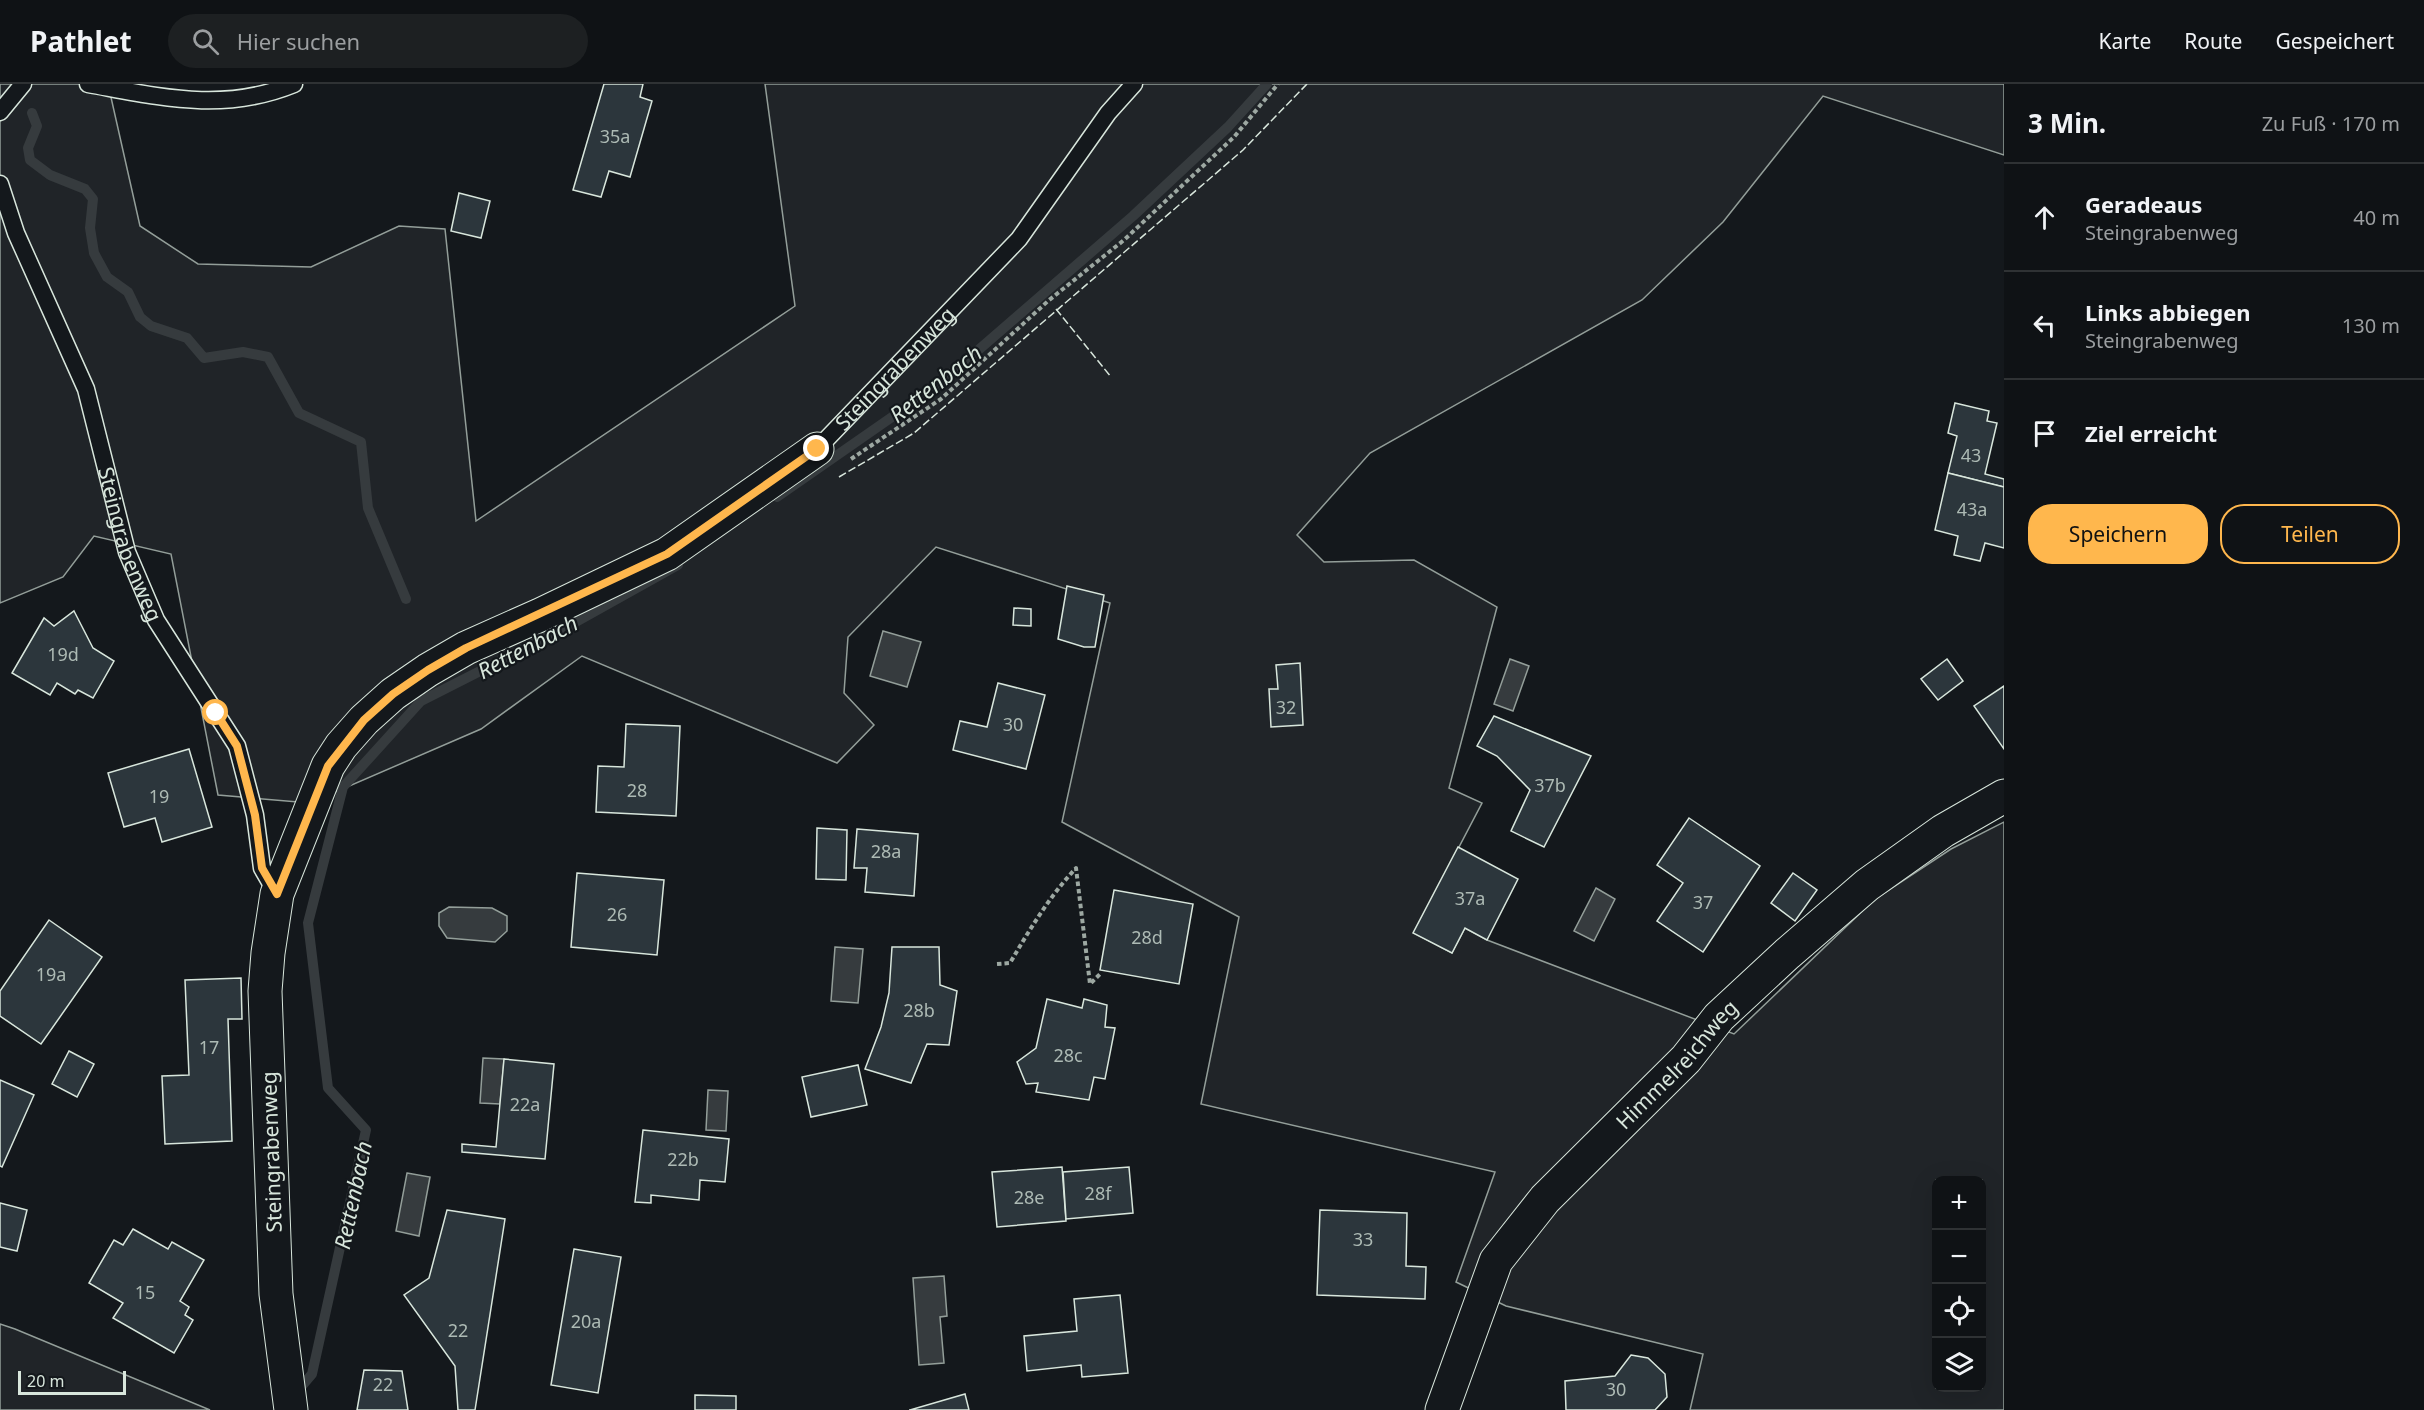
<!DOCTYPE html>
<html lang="de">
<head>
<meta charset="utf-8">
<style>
	:root { --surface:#0f1215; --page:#1d2022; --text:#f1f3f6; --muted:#9b9ea0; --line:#2f3234; --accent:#ffb74d }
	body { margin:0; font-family:"Noto Sans",sans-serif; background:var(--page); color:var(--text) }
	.controls { position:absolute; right:18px; bottom:18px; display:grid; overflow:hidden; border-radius:12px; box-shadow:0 6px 24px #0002 }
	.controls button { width:54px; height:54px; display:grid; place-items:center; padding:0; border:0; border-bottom:2px solid var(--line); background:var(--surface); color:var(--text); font:30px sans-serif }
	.scale { position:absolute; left:18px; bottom:15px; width:108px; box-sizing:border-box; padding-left:6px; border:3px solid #d8e6dc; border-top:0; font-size:16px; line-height:21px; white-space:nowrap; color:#d8e6dc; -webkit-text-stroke:4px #14181c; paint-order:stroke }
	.stop { position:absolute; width:18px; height:18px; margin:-14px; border:4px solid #ffb74d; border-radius:50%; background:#fff }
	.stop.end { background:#ffb74d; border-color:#fff; box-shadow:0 2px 6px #0008 }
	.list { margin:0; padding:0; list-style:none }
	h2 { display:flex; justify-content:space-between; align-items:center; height:78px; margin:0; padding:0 24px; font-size:26px }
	h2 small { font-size:20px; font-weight:400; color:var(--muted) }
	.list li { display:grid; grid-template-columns:39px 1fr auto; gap:18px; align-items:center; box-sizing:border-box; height:108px; padding:0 24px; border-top:2px solid var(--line) }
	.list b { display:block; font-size:22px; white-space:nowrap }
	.list p { margin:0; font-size:20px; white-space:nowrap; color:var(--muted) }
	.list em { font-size:20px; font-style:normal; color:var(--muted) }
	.actions { display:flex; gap:12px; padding:18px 24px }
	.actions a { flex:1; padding:14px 0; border:2px solid var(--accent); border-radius:24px; text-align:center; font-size:21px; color:var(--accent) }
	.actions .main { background:var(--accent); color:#111 }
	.icon { flex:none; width:33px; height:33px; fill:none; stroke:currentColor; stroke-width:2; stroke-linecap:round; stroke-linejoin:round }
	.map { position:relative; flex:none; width:2004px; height:1326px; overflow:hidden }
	header { display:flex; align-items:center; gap:36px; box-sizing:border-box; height:84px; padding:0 30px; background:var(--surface); border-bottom:2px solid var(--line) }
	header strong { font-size:28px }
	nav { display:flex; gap:33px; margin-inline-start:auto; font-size:21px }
	.search { width:420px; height:54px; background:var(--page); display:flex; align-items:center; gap:15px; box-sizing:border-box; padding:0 21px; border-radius:33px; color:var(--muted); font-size:22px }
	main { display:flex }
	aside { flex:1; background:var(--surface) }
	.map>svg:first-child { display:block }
</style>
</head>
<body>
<header>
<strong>Pathlet</strong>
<div class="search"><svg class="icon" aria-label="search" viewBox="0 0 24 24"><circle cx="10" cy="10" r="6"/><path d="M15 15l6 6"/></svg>Hier suchen</div>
<nav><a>Karte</a><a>Route</a><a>Gespeichert</a></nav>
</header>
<main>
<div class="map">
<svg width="2004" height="1326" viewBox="0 0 2004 1326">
	<rect width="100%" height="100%" fill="#14181c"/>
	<g fill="#202428" stroke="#939e99" stroke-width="1.5" fill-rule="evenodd">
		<path d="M0 0H108L140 142 198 180 311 183 399 142 445 145 476 437 795 222 765 0H2004V71L1823 12 1723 138 1642 216 1370 369 1297 451 1324 478 1414 476 1497 523 1449 704 1482 719 1414 849 1452 869 1465 844 1487 856 1734 950 1875 815 1951 765 2004 738V1326H1690L1703 1270 1506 1222 1456 1198 1495 1088 1201 1020 1239 833 1062 738 1110 519 936 463 848 553 844 609 874 641 837 679 582 572 481 645 310 719 218 711 171 470 94 452 63 493 0 519ZM1936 1096H1982V1304H1936Z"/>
		<path d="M0 1240 15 1245 210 1326H0Z"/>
	</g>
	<g fill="#363b3e" stroke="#939e99" stroke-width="1.5">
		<path d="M883 547 921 558 907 603 870 592Z"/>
		<path d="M1510 575 1529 582 1513 627 1494 620Z"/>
		<path d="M1596 804 1615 815 1594 857 1574 847Z"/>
		<path d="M449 823 492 824 507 832V847L495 858 447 854 439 842V829Z"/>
		<path d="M835 863 863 865 858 919 831 917Z"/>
		<path d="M483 974 504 975 500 1020 480 1019Z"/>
		<path d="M708 1006 728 1007 726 1047 706 1046Z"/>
		<path d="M407 1089 430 1093 419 1152 396 1147Z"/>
		<path d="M944 1192 947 1232 940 1233 944 1279 919 1281 913 1194Z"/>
	</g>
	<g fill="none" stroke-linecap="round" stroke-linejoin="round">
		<g stroke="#363b3e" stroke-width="10">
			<path d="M32 29 37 42 28 64 30 76 50 91 85 105 93 115 90 144 94 169 107 193 128 208 140 233 151 242 187 254 204 274 243 268 268 273 299 329 361 358 368 424 406 515"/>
			<path d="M777 413 938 301 1133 132 1228 43 1267 0"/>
			<path d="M295 1310 312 1290 366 1046 328 1004 308 839 343 703 421 617 567 543 678 481"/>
		</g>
	</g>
	<g fill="#2c363c" stroke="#d8e6dc" stroke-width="1.5">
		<path d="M604 0H643L640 13 652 17 630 93 609 87 601 113 573 106Z"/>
		<path d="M459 109 490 117 481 154 451 147Z"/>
		<path d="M1955 319 1989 327 1987 337 1997 339 1985 390 2004 395V403L1948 389 1957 352 1948 349Z"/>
		<path d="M1948 389 2004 403V464L1985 459 1980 477 1954 471 1958 452 1935 446Z"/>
		<path d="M1067 502 1104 511 1095 563H1084L1058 555Z"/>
		<path d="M1014 524 1031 525V542L1013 541Z"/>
		<path d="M74 527 93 564 114 577 93 614 78 606 75 610 57 599 50 611 12 589 44 534 54 542Z"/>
		<path d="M1947 575 1963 597 1938 616 1921 595Z"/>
		<path d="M1300 579 1303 641 1271 643 1269 605H1278L1276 581Z"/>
		<path d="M998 599 1045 611 1026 685 953 666 960 637 987 643Z"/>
		<path d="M2004 602V665L1974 622Z"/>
		<path d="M1494 632 1591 672 1544 763 1511 747 1530 706 1497 672 1477 662Z"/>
		<path d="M626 640 680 642 676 732 596 728 598 682 624 683Z"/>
		<path d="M189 665 212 743 162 758 155 734 124 743 108 689Z"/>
		<path d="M1689 734 1760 782 1703 868 1657 837 1683 799 1657 781Z"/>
		<path d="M817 744 847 746 846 796 816 795Z"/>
		<path d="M857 745 918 750 914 812 865 808 867 784H854Z"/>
		<path d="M1458 763 1518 795 1487 856 1465 844 1452 869 1413 849Z"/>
		<path d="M577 789 664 796 657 871 571 863Z"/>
		<path d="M1793 789 1817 806 1795 837 1771 819Z"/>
		<path d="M1114 806 1193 820 1179 900 1100 886Z"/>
		<path d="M49 836 102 873 41 960 0 932V907Z"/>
		<path d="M892 863H939L940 901 957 907 949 961 927 960 911 999 865 985 881 943 889 909Z"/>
		<path d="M241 894 242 935H228L232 1057 165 1060 162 992 189 991 185 896Z"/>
		<path d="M1047 915 1082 924 1084 915 1107 921 1105 943 1115 944 1105 995 1094 993 1089 1016 1036 1008 1038 999 1026 1000 1017 978 1036 964Z"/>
		<path d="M69 967 94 980 77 1013 52 1000Z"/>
		<path d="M504 975 554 980 545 1075 462 1068V1060L496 1063Z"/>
		<path d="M858 981 867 1021 811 1033 802 993Z"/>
		<path d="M0 996 34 1011 2 1083 0 1082Z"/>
		<path d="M643 1046 729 1055 725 1098 700 1096 699 1116 651 1111V1119L635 1118Z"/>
		<path d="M1062 1083 1066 1137 997 1143 992 1088Z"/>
		<path d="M1129 1083 1133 1129 1066 1135 1063 1088Z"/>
		<path d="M0 1119 27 1126 17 1167 0 1163Z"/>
		<path d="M447 1126 505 1135 475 1326H458L455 1282 404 1211 429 1194Z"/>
		<path d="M1320 1126 1407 1129 1406 1182 1426 1183 1425 1215 1317 1211Z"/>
		<path d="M133 1145 168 1165 172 1158 204 1176 180 1217 189 1223 185 1231 193 1236 174 1269 113 1234 123 1219 89 1199 114 1156 123 1161Z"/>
		<path d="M574 1165 621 1173 598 1309 551 1301Z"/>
		<path d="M1120 1211 1128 1289 1082 1293 1081 1281 1027 1287 1024 1252 1077 1247 1074 1215Z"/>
		<path d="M1631 1271 1648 1274 1665 1290 1667 1313 1655 1326H1566L1565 1297 1615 1292Z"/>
		<path d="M364 1286 402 1287 408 1326H357Z"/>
		<path d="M965 1310 969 1326H909H910Z"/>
		<path d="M695 1311 736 1312V1326H695Z"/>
	</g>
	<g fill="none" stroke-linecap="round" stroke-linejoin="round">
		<g stroke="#d8e6dc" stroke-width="19">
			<g id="lane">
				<path d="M88 0C161 13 223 29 294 0"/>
				<path d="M0 28 23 0"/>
				<path id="s1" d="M0 100 16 149 86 305 127 468 156 536 237 662 255 731 262 784 277 810"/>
				<path id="s2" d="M817 365 1019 155 1108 29 1134 0"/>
			</g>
		</g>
		<g stroke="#d8e6dc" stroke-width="35">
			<g id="street">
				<path d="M291 1326 276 1210 265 907 268 869 277 810 328 682 341 662 364 636 393 610 428 586 466 564 540 531 667 470 817 365"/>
				<path id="s3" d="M1442 1326 1496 1177 1545 1115 1686 975 1719 933 1787 870 1867 801 1943 747 2004 712"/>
			</g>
		</g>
		<g stroke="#9da8a2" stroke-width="4" stroke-dasharray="4.5 3" stroke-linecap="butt">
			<path d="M851 375 941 315 1048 217 1124 156 1234 53 1278 0"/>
			<path d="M997 880 1010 879C1030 845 1049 813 1076 784L1090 900 1100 890"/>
		</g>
		<use href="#lane" stroke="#14181c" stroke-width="16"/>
		<use href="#street" stroke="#14181c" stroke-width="33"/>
		<g stroke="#d8e6dc" stroke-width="1.5" stroke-dasharray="8 3" stroke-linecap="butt">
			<path d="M1056 225 1111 293"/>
			<path d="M839 393 914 349 1243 66 1307 0"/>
		</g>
	</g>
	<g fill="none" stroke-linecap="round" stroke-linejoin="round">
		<path stroke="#ffb74d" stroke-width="8" d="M216 629 237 662 255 731 262 784 277 810 328 682 364 636 393 610 428 586 466 564 667 470 817 365"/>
	</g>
	<g text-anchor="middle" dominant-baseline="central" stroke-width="4.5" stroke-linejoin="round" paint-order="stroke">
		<g font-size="18" fill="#adbab4">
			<text x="615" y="52">35a</text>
			<text x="1971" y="371">43</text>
			<text x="1972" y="425">43a</text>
			<text x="63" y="570">19d</text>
			<text x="1286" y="623">32</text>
			<text x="1013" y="640">30</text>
			<text x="1550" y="701">37b</text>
			<text x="637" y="706">28</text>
			<text x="159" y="712">19</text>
			<text x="886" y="767">28a</text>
			<text x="1470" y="814">37a</text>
			<text x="1703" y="818">37</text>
			<text x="617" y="830">26</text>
			<text x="1147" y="853">28d</text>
			<text x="51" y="890">19a</text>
			<text x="919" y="926">28b</text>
			<text x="209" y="963">17</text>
			<text x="1068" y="971">28c</text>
			<text x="525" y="1020">22a</text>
			<text x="683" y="1075">22b</text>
			<text x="1098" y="1109">28f</text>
			<text x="1029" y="1113">28e</text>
			<text x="1363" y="1155">33</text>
			<text x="145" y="1208">15</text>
			<text x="586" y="1237">20a</text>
			<text x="458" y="1246">22</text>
			<text x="383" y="1300">22</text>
			<text x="1616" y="1305">30</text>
		</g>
		<g font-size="21" fill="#d8e6dc" stroke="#14181c">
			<text stroke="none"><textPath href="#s2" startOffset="112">Steingrabenweg</textPath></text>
			<text stroke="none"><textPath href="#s1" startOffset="384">Steingrabenweg</textPath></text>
			<text stroke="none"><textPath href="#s3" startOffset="426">Himmelreichweg</textPath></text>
			<text transform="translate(271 1068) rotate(-92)">Steingrabenweg</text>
		</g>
		<g font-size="22" font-style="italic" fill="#d8e6dc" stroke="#14181c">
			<text transform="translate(935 299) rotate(-38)">Rettenbach</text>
			<text transform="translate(527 562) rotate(-28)">Rettenbach</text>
			<text transform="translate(352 1111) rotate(-78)">Rettenbach</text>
		</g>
	</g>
</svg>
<div class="controls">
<button>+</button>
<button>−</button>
<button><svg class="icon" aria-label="locate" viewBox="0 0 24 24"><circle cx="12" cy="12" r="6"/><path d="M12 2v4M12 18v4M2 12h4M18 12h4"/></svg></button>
<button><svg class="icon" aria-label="layers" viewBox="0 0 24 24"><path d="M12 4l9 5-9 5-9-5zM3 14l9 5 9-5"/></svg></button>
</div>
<div class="scale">20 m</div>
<div class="stop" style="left:216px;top:629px"></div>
<div class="stop end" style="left:817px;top:365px"></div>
</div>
<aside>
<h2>3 Min.<small>Zu Fuß · 170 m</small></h2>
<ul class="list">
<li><svg class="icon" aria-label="ahead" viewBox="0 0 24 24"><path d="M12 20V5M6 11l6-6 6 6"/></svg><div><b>Geradeaus</b><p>Steingrabenweg</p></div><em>40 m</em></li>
<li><svg class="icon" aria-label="left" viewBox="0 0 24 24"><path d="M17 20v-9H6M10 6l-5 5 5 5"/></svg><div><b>Links abbiegen</b><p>Steingrabenweg</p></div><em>130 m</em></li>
<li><svg class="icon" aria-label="arrive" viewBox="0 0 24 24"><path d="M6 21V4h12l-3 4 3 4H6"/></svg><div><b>Ziel erreicht</b></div></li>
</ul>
<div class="actions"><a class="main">Speichern</a><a>Teilen</a></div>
</aside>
</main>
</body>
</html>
